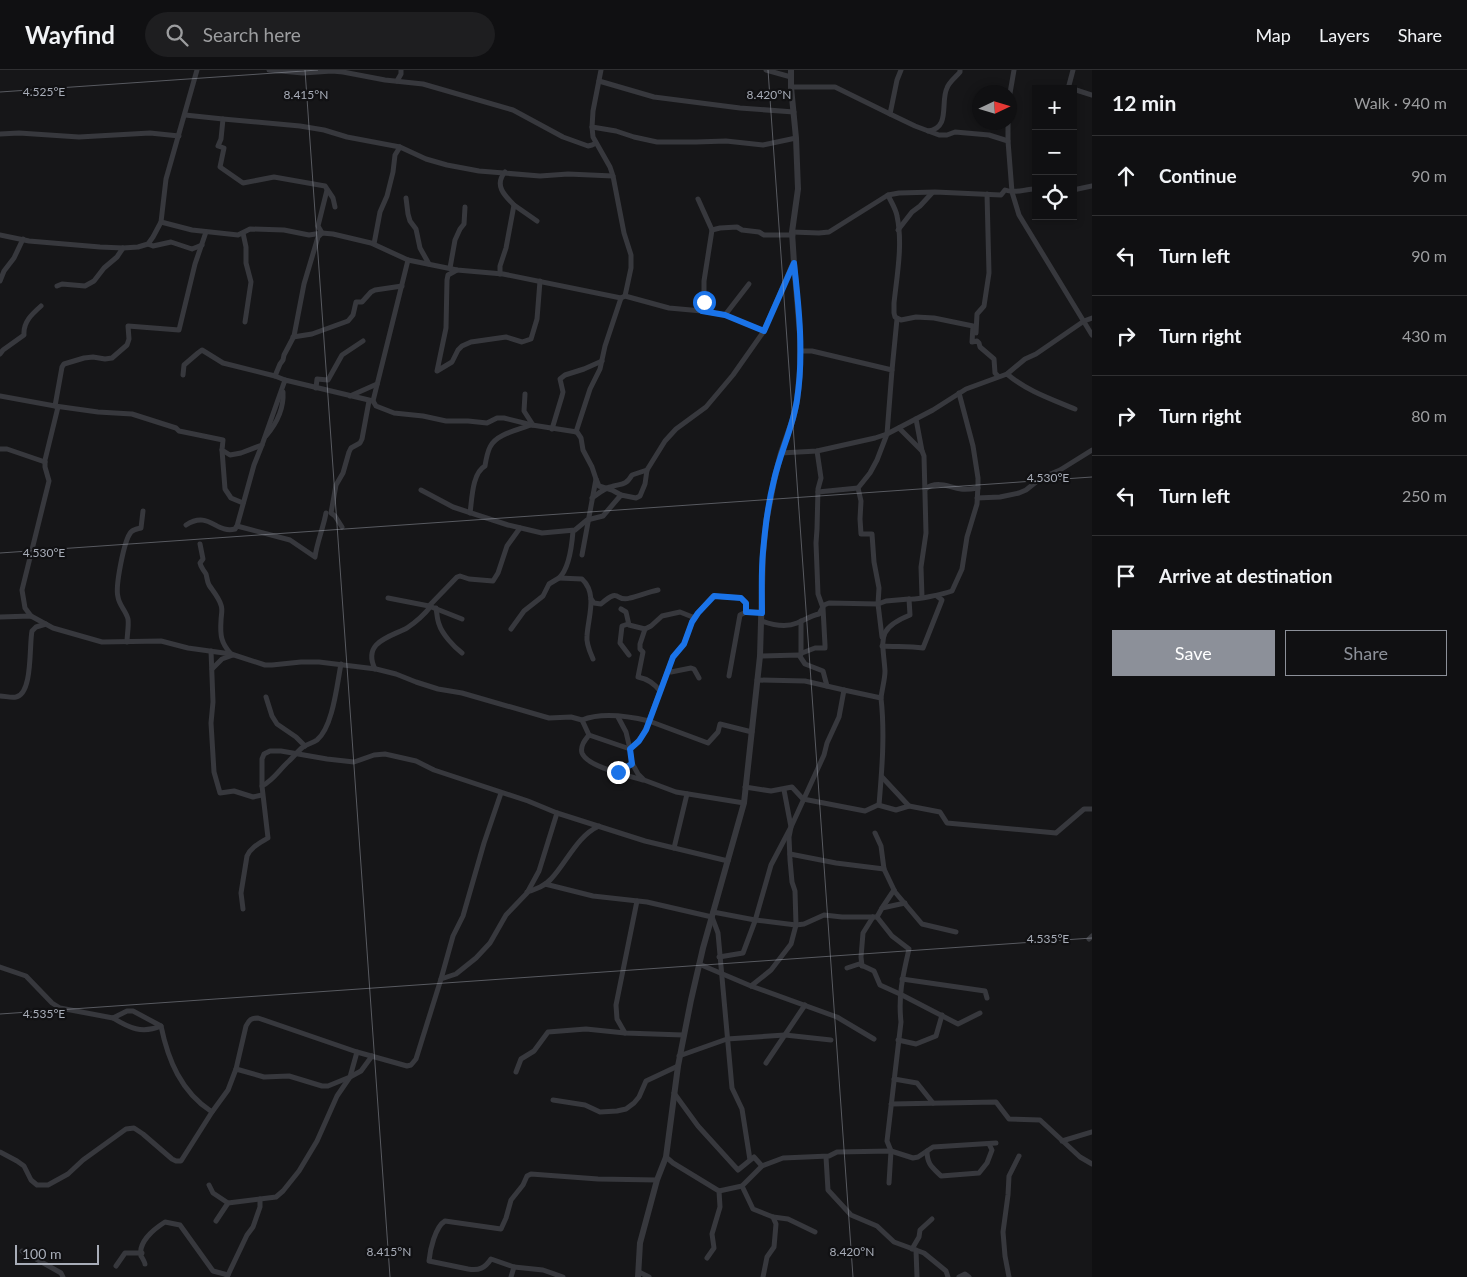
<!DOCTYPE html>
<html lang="en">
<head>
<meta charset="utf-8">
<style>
	:root { --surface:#101012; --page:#1e1e20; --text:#f1f3f6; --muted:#9c9d9f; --line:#303032; --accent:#8c9099 }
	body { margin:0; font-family:Lato,sans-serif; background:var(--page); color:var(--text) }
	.controls { position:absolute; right:15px; top:15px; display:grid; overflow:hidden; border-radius:0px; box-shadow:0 2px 8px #0003 }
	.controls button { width:45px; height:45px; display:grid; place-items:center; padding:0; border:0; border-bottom:1px solid var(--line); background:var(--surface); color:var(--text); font:25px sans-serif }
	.compass { position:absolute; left:972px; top:15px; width:45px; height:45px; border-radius:50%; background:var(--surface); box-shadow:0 2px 8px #0003; rotate:86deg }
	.scale { position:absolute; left:15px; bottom:12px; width:84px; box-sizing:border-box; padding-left:5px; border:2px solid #a8adb8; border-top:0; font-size:14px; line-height:18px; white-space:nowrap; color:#a8adb8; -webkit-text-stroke:4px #111113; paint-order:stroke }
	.stop { position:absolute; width:15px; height:15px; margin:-11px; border:4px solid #1a73e8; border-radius:50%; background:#fff }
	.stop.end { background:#1a73e8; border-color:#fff; box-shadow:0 1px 5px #0008 }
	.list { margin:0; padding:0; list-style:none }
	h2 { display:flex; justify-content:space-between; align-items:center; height:65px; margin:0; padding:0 20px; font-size:21px }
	h2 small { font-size:16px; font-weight:400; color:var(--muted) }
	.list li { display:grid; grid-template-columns:32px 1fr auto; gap:15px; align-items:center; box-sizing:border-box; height:80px; padding:0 20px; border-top:1px solid var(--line) }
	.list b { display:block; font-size:19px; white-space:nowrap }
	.list em { font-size:16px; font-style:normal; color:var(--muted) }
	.actions { display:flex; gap:10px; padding:15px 20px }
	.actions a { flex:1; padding:11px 0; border:1px solid var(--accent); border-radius:0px; text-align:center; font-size:18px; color:var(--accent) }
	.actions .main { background:var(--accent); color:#fff }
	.icon { flex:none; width:28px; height:28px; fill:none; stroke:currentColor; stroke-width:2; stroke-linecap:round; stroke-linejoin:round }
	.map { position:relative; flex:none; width:1092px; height:1207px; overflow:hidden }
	header { display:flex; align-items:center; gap:30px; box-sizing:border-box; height:70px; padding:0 25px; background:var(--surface); border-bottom:1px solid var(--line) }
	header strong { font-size:24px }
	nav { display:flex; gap:28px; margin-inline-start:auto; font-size:18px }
	.search { width:350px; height:45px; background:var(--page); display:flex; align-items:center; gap:12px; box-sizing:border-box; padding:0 18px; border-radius:28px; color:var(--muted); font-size:19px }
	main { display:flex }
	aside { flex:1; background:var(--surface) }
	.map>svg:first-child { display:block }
</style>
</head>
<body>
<header>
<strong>Wayfind</strong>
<div class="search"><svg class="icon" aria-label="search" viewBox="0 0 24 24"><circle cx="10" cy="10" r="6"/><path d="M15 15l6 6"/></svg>Search here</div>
<nav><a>Map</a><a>Layers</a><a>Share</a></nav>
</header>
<main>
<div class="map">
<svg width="1092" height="1207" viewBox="0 0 1092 1207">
	<rect width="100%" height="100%" fill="#161618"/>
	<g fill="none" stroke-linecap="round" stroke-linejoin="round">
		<g stroke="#37383d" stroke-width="5">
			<path d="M269 0 303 3 332 1 343 2 385 10 423 14 513 40 563 67 588 76 592 75 596 73"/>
			<path d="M601 0 593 41 592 57 593 67 610 97 613 106 624 163 631 185V198L625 226"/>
			<path d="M766 0 791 7"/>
			<path d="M901 0 897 10 890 44 915 56 939 65H947L955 62 989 65 1008 71 1012 122 1019 145 1092 265"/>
			<path d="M397 11 401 4V0"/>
			<path d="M599 11 654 27 740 38 794 42"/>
			<path d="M791 17H835L890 44"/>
			<path d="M1068 19 1073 0"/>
			<path d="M1073 19 1092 25"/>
			<path d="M1009 29 1014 0"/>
			<path d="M185 45 223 49 221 69 218 76 224 78 220 97 243 113 274 107 325 116 333 128 335 137"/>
			<path d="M223 49 300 56 324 60 347 67 400 77 426 89 447 95 479 101 540 106 568 104 613 106"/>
			<path d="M592 57 616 61 634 67 657 72H696L726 71 763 75 796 68"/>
			<path d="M928 61C951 58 940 32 947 18 949 12 956 7 960 2V0"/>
			<path d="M0 64 19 63 79 67 150 63 179 66"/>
			<path d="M1008 71V52"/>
			<path d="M505 102C494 115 504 125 514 135"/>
			<path d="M1073 120 1092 116"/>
			<path d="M888 125C891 132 896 139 897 146 903 174 897 205 894 233V243L895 247 901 250 916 247 934 248 973 256 972 272 977 271 979 273 980 277 994 289 995 303 998 306"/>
			<path d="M406 128 408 144 410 151 416 159 420 178 429 194"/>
			<path d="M698 129 712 160"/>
			<path d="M161 152 192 160 238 165 250 159 284 160 309 165 322 163 333 164 371 173 408 190 457 200 503 204 621 228 625 226 669 238 702 241 725 245 764 261 793 193"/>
			<path d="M898 160 912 142 920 136 932 123"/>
			<path d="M792 162 819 163 829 162 888 125 899 123 935 122 1001 125 1005 120C1016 124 1024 119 1036 119"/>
			<path d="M243 163 246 177V193L251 212 245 252"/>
			<path d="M0 165 29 171 100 177 123 178 138 177 148 174 153 167 161 152 166 109 197 0"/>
			<path d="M148 174 153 176 171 172 192 179 202 175"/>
			<path d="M374 174 380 142 387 126 393 102 395 85 400 77"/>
			<path d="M450 198 455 170 460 159 464 154 465 137"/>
			<path d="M457 200 448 205 447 210 446 258 437 301 452 292 458 280 462 276 471 272 506 267 522 272 531 269 537 249 540 211"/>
			<path d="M500 204V196L506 178 514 135 537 151"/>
			<path d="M0 211 4 201 14 188 23 169"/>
			<path d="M57 216 62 214 85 216 94 211 104 198 117 187 123 178"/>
			<path d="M702 241 704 232V211L712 160 720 158 737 157 742 160 759 162 764 165H793"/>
			<path d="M725 245 749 214"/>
			<path d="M976 263 977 244 984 236 989 203 987 124"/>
			<path d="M293 267 312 264 348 251 353 245 356 232H362L371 222 375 220 402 216"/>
			<path d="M800 281H812L892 300 887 364 877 390 870 403 858 418"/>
			<path d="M0 284 3 280 24 265C23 252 32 244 41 236"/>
			<path d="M892 300 897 249"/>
			<path d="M1007 304 1025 289 1036 284 1084 251 1092 248"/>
			<path d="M183 305 184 295 198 283 202 280 223 293 275 306"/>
			<path d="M285 310 275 306 280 294 283 290 284 285 294 266 304 214 318 167 322 163 318 156 327 120"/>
			<path d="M316 318 317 309 328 310 342 285 363 271"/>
			<path d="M525 324 524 341 533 355"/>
			<path d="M0 326 55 336 98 342 132 344 176 358 179 361 184 362 223 370 222 380 230 385 241 383 262 375 285 310 373 331 408 190"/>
			<path d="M350 326 377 314"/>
			<path d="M373 331 376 336 394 343 423 346 446 351H468L487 353 497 348H504L532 355 577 362 581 368 583 380 592 397 596 409 582 485"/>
			<path d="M55 336 62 297 64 294 84 288 93 287 105 289 112 288 127 275 129 269 128 256 179 260 195 194 206 162"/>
			<path d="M916 349 922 381"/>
			<path d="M899 358 922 381 924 386 926 463 921 497 922 527"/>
			<path d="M552 359 562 326 563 322 560 309 565 305 584 299 602 291"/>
			<path d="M576 362 590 319 600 299 605 276 621 228"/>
			<path d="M266 366C277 353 284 338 283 322"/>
			<path d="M0 379H7L45 392"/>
			<path d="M222 380 225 419 231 428 243 433"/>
			<path d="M781 383 817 381 875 368 887 364 933 340 966 319 1007 304C1027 321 1051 329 1075 339"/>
			<path d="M596 409 599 416 612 420 621 425"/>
			<path d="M925 419C937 410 948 417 961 419 966 420 972 419 978 418"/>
			<path d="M421 420 453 437 508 455 542 463 575 460 587 450 603 446 621 425 636 428 640 426 645 414 647 400 665 371 676 359 706 337 733 305 764 261"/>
			<path d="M818 422 858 418 861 431 860 449 861 464H872L874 492 879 518 878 534 882 567"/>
			<path d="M592 428C598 424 603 419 610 417 621 413 625 417 632 405L647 400"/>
			<path d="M977 428 1000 427 1019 423 1026 420 1041 408 1060 400 1092 380"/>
			<path d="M470 443C472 430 472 403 485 396 486 390 487 383 490 377 496 364 518 360 531 355"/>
			<path d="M186 455C209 440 216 464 235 459L237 456 254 395 262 375"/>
			<path d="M237 456 290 470 315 487C317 472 323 459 326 443"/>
			<path d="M342 457 335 446 331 443 336 415 343 403 349 382 351 378 360 373 362 369 369 331"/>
			<path d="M573 461C572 474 569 499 559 508L582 509C598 524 588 547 587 566 586 574 590 582 593 589"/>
			<path d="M200 474 203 489 200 493C201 498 203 499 206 504 207 507 207 511 209 515 213 521 219 528 221 535 223 540 221 545 221 551 220 565 221 573 231 584"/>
			<path d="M388 528 429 536"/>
			<path d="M591 529 594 533 601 534C621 516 615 533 630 528 639 526 648 522 658 520"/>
			<path d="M436 538C437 543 437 549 439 554 442 564 454 577 462 583"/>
			<path d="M621 539 626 542 629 555 645 559 651 556 662 546 680 542 695 548"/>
			<path d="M31 546 25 538 22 520 49 411 45 397V390L58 337"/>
			<path d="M0 547 31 546 53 558 102 572 161 571 188 578 231 584 265 595H272L301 592H319L376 599 396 604 416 612 438 619 462 623 549 648 571 647 582 650 589 665 630 679 632 693 638 704 644 710 676 722 744 733"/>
			<path d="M462 549 429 536 457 507 460 506 469 509 493 511 498 503 507 476 520 458"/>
			<path d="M762 551C773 555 785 558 797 553 805 550 810 546 819 544L824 535 829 533 878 534 886 531 909 529"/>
			<path d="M801 551V584"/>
			<path d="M628 554 622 556 620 573 629 585"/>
			<path d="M511 559 524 541 543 526 549 514 559 508"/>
			<path d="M645 559 640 574V579L643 582 638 607C648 609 654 613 660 621"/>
			<path d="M127 572C127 565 129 556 128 549 126 541 119 535 118 527 115 517 124 470 131 462 134 459 137 459 141 458L143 441"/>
			<path d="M882 576C896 577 909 576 923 578L942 530 937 526"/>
			<path d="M211 581 213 632 211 653 214 702 220 723 234 721 253 727 262 725"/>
			<path d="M802 583 815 578H825V575L823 538 818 524 816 473 817 459 818 419 821 408 817 381"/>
			<path d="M760 586 799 585 805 594 823 601 827 616"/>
			<path d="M212 599 222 589 233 585"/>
			<path d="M375 599C362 572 390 567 407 558 416 552 424 545 431 536"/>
			<path d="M669 599 671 602 691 598 694 599 699 608"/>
			<path d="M729 606 740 545 746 542"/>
			<path d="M757 610 805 611 844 620"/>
			<path d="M0 626C5 626 11 628 16 627 33 624 29 575 32 561L36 557 46 554"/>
			<path d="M266 627 272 646 277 654 296 667 305 676"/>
			<path d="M618 647 626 662 630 679"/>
			<path d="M582 650C602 642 628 646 649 651 645 663 640 671 630 679"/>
			<path d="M752 662 720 654 718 662 708 673 649 651 673 587 684 574 692 552 698 543 713 526 741 528 746 533V542L762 543"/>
			<path d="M589 665C585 670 580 676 582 683 587 697 630 706 643 710"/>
			<path d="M617 702 632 693"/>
			<path d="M882 707 909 736"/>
			<path d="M262 716V689L264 684 270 681H281L327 689 354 692 374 685 385 684 416 691 434 700 528 731 557 743 645 771 728 791"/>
			<path d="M745 717 771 721 792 717 803 729 865 741 878 735 896 740 909 736 940 742 947 753 1056 763 1084 739H1092"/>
			<path d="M879 735C882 699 885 664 881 628"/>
			<path d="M875 763 881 776 884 799 895 822 922 854 956 862"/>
			<path d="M674 778 687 724"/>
			<path d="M790 784 836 793 884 799"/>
			<path d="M545 814 593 826 647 832 712 847 718 863 732 1018 742 1039 750 1090"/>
			<path d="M527 822C536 819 545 816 551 809 567 792 577 766 599 756"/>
			<path d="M637 831 616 935 617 949 625 963 683 965"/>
			<path d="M882 838 894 820"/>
			<path d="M243 839 241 823 247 786C251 777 260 773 268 768L262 716C273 711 280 699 289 691 294 686 298 681 303 677 307 674 313 673 317 670 333 657 337 614 341 594"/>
			<path d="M713 842 755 850 796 855 804 854 824 845 842 847H877L892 866 909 879C903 905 898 925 901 952L887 1071 891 1081 889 1113"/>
			<path d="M877 847 882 838 905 833"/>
			<path d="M1089 869 1092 866"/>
			<path d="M719 887 743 883 755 851 771 795 791 757 824 685 827 673 839 647 844 620 881 628C882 619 885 609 885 601 883 570 875 559 910 545L909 529C916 530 944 524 952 521L962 499 967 467 977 434 978 415V408L973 376 959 323"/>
			<path d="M699 894 751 916 837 947 874 969"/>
			<path d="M862 896 861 887 863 863 873 847"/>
			<path d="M0 897 26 906 52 933 60 938 113 948 127 941H133L161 956C168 990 181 1022 212 1042L228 1020 236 999 264 1007 289 1006 322 1016H328L350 1007 357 982 407 996 411 995 416 989 441 909 456 904 476 888 490 873 506 845 527 823 539 801 557 743"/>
			<path d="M847 898 859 894 874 901 880 915 900 924 958 954 980 943"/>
			<path d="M441 909 453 866 463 846 484 773 501 723"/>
			<path d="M902 909 985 921 987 928"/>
			<path d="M751 916 771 900 791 874 796 855 795 821 792 812 790 790 789 767 791 757 784 720"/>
			<path d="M113 948C129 958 142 964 161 956"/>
			<path d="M898 970 916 974 936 966 942 945"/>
			<path d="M679 986 727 969 785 965 831 970"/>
			<path d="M766 993 805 935"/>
			<path d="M236 999 246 956C249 950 251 948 258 948L357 982"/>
			<path d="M516 1002 521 989 534 981 548 962 586 959 625 963"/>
			<path d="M894 1009 917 1013 933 1033"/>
			<path d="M674 1023 698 1056 738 1100 754 1087 762 1096 783 1088 829 1086 837 1082 891 1081 913 1088 918 1087 933 1077 996 1073"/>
			<path d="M553 1030 585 1035 600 1042 617 1041 626 1039 634 1033 639 1027 646 1011 678 996"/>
			<path d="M891 1034 996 1032 1009 1049 1040 1050 1080 1087 1092 1094"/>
			<path d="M1062 1071 1092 1062"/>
			<path d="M927 1081C927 1094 932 1097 941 1106L979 1103 987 1093 992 1080 989 1074"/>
			<path d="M0 1082 17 1091 24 1096 31 1110 37 1115H48L68 1104 83 1090 126 1059 134 1058 143 1064 172 1089 176 1091H181L212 1042"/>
			<path d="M666 1087 673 1093 719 1121 720 1137 712 1164 714 1178 707 1188"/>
			<path d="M826 1087 828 1120 851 1145 877 1156 894 1172 924 1183 946 1201 948 1207"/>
			<path d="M209 1115 213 1123 228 1133"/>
			<path d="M742 1116 753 1139 773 1147 788 1149 815 1162"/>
			<path d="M719 1121 742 1116 762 1096"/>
			<path d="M216 1151 228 1133 276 1127 283 1121 299 1101 317 1071 337 1026 350 1007 361 1001 372 986"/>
			<path d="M912 1179 919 1167 920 1160 932 1149"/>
			<path d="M916 1180 917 1207"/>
			<path d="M22 1181 61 1203 63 1207"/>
			<path d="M145 1194C145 1193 142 1187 141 1186 138 1172 154 1159 165 1152L180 1155 213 1201 228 1205"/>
			<path d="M116 1196 125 1183H142"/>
			<path d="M639 1202 649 1207"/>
			<path d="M227 1207 247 1165 253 1157 260 1137V1129"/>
			<path d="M511 1207 514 1197"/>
			<path d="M563 1207 543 1200 514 1197 491 1189C485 1198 479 1201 468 1199L429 1191C430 1180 435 1157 445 1151L501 1159 506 1148 511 1130 523 1115 527 1106 531 1104 598 1109 657 1110"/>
			<path d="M763 1207 767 1187 774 1177 776 1154 773 1147"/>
			<path d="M959 1207 965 1204 969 1207"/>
			<path d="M1009 1207 1005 1186 1003 1162 1008 1125 1009 1106 1019 1086"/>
		</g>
		<path stroke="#37383d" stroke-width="6" d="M638 1207 640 1173 657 1110 666 1087 678 996 691 930 703 878 744 733 760 586 763 484 766 452 774 411 781 383 793 349 797 331 800 301V264L794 193 792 162 798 119 796 68 791 17V0"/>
	</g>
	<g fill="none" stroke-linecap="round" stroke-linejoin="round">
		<path stroke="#1a73e8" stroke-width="6" d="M618 702H617L632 694 630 679 639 671 646 660 673 587 684 574 692 552 698 543 714 526 741 528 746 533V542L762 543C762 523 761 502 763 482 765 458 768 434 774 410 780 383 793 357 797 330 804 285 799 238 794 193L764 261 725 245 702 241 704 232"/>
	</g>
	<path fill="none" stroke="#a8adb8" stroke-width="1" stroke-opacity="0.45" d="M305 0 390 1207M768 0 853 1207M0 22 318 0M0 483 1092 407M0 944 1092 868"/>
	<g font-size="12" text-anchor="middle" fill="#a8adb8" stroke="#111113" stroke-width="4.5" stroke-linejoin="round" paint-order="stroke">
		<text x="44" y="26">4.525°E</text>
		<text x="306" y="29">8.415°N</text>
		<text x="769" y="29">8.420°N</text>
		<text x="1048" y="412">4.530°E</text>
		<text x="44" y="487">4.530°E</text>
		<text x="1048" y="873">4.535°E</text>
		<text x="44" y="948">4.535°E</text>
		<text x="389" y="1186">8.415°N</text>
		<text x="852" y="1186">8.420°N</text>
	</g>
</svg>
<div class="controls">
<button>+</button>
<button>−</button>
<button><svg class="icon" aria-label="locate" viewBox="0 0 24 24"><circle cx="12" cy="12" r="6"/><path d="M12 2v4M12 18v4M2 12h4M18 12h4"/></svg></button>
</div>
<svg class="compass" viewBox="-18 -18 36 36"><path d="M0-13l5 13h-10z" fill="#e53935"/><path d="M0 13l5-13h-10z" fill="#9c9d9f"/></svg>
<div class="scale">100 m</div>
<div class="stop" style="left:704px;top:232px"></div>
<div class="stop end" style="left:618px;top:702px"></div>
</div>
<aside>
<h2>12 min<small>Walk · 940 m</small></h2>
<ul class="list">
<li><svg class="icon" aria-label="ahead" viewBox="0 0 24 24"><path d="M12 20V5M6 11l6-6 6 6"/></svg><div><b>Continue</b></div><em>90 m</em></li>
<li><svg class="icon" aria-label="left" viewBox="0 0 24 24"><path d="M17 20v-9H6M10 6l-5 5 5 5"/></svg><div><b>Turn left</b></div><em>90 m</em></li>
<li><svg class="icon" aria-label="right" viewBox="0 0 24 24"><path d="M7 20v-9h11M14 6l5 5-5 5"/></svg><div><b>Turn right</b></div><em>430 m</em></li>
<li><svg class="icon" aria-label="right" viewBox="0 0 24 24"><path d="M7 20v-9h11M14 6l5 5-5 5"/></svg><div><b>Turn right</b></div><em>80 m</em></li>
<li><svg class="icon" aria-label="left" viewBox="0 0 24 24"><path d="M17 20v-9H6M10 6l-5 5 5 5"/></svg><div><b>Turn left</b></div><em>250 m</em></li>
<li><svg class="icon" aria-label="arrive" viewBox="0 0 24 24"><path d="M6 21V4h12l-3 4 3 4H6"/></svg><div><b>Arrive at destination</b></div></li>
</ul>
<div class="actions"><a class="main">Save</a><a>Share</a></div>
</aside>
</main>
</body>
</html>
